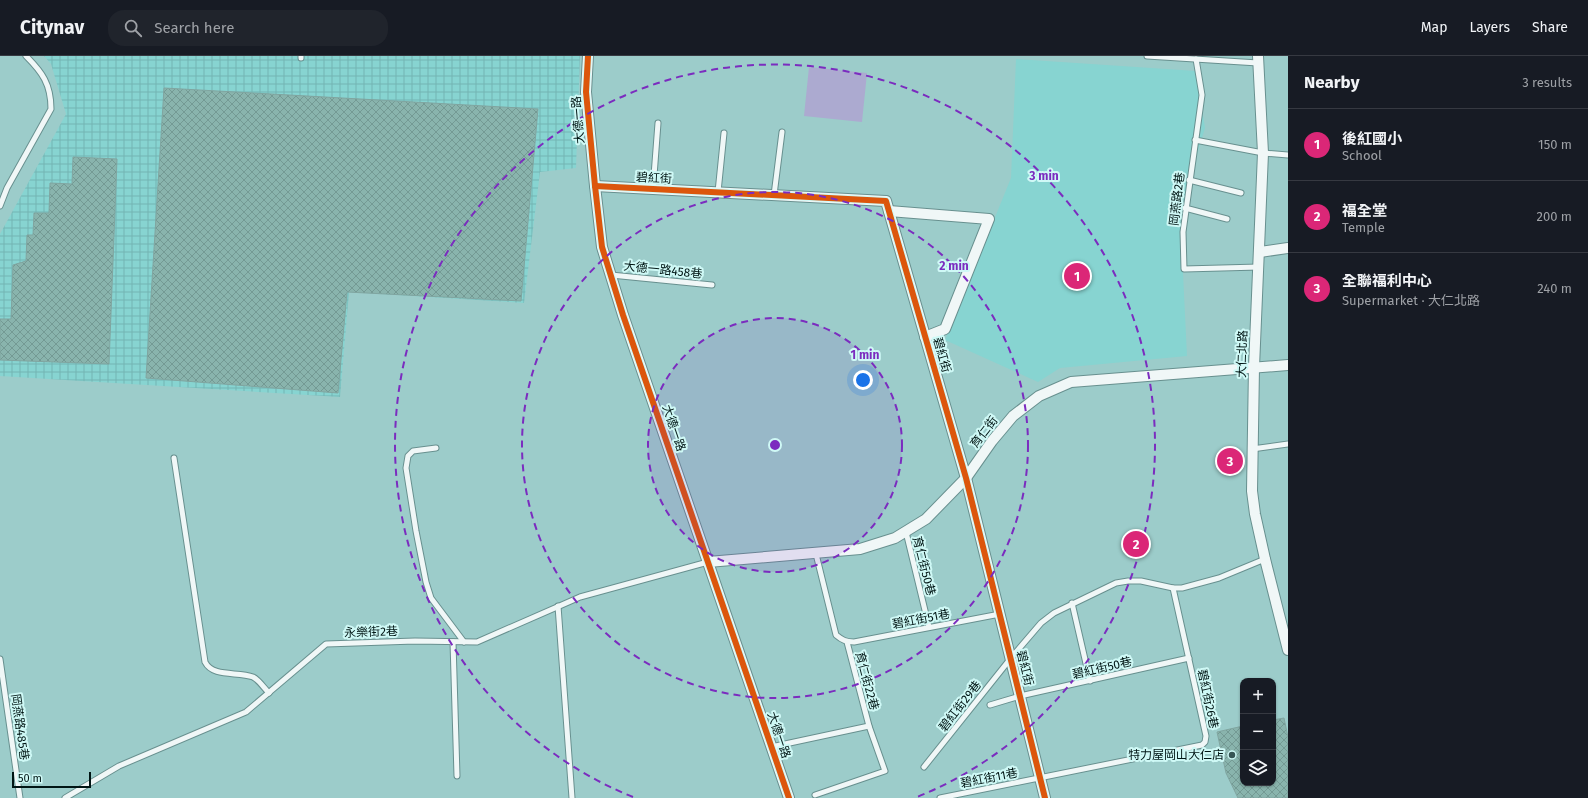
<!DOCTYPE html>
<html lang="en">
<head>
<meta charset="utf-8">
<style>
	:root { --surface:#171b24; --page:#20242c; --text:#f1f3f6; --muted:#9ea1a6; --line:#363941; --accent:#db2777 }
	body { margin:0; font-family:"Fira Sans","Noto Sans TC",sans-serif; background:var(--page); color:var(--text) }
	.controls { position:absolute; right:12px; bottom:12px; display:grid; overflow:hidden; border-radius:8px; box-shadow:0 1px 3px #0004 }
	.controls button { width:36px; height:36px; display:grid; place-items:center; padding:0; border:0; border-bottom:1px solid var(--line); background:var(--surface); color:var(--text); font:20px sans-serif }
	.scale { position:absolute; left:12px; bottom:10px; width:79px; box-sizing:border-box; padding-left:4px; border:2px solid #001514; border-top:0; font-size:11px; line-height:14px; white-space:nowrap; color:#001514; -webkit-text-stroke:3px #cff9f6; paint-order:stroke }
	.you { position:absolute; left:863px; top:324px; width:14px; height:14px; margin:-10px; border:3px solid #fff; border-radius:50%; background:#1a73e8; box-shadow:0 0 0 6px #1a73e833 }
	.badge { display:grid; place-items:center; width:26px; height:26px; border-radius:50%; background:var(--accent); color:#fff; font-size:13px; font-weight:700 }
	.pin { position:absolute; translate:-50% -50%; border:2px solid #fff; box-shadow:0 1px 4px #0006 }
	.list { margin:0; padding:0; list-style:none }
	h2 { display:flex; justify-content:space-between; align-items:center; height:52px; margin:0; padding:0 16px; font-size:17px }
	h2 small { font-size:13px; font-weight:400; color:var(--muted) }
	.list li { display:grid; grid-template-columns:26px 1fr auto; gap:12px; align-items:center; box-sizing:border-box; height:72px; padding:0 16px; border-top:1px solid var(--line) }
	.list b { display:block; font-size:15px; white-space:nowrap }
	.list p { margin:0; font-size:13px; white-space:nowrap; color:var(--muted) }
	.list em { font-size:13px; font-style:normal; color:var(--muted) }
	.icon { flex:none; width:22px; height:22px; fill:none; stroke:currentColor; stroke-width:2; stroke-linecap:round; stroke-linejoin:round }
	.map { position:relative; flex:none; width:1288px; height:742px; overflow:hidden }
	header { display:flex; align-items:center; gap:24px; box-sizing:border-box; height:56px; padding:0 20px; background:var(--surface); border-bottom:1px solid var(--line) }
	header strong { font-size:19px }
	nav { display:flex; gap:22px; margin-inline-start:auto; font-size:14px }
	.search { width:280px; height:36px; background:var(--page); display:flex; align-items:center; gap:10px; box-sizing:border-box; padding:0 14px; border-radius:16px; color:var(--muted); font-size:15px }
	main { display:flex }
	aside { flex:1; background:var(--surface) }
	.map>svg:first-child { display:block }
</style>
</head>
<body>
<header>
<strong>Citynav</strong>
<div class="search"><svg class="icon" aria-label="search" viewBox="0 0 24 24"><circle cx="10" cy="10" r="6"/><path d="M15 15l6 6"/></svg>Search here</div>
<nav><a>Map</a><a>Layers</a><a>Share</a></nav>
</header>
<main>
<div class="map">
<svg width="1288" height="742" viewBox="0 0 1288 742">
	<defs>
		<pattern id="industrial-grid" width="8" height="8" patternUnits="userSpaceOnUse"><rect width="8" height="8" fill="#87d4d1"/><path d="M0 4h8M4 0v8" fill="none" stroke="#73b5b3"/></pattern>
		<pattern id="building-cross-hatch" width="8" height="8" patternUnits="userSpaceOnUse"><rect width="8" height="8" fill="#89b4ad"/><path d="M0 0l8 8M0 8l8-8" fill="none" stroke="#749a94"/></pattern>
	</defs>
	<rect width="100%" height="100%" fill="#9cccca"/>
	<path fill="#87d4d1" d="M1016 3 1196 15 1205 72 1180 155 1187 300 1060 312 1038 326 945 284 1011 122Z"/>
	<path fill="url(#industrial-grid)" d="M44 0H580L576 112 540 116 524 247 349 236 340 341 0 320V178L66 58 51 8Z"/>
	<path fill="#acaad0" d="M809 11 867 17 862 66 804 60Z"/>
	<g fill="url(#building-cross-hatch)" stroke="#80a5a0">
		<path d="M164 32 538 53 521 245 347 236 338 337 146 322Z"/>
		<path d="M73 101 117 103 109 308 0 304V263H11L13 209 26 205 27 179H33L34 157H49L50 127 72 128Z"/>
		<path d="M1284 662 1288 681V742H1238L1226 717 1217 676 1243 670V727H1273V664Z"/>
	</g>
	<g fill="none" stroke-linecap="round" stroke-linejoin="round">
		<g stroke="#68908f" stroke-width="7">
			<g id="service">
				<path d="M1147 0 1258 7"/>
				<path d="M301 2V0"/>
				<path d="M1196 3 1202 39 1183 176 1184 213 1259 211"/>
				<path d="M1195 84 1263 97 1288 99"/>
				<path d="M1189 124 1241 137"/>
				<path d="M653 133 658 67"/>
				<path d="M718 136 724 77"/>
				<path d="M774 139 782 76"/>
				<path d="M0 150 7 132 51 53C51 28 42 16 26 0"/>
				<path d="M1185 152 1227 163"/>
				<path d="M611 219 712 229"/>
				<path d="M436 392 413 395 408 400 406 412 416 475 426 526 431 542 464 586"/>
				<path d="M1252 393 1288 388"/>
				<path d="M174 402 205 606C213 622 238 615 253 621 259 624 264 632 269 637"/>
				<path d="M906 476 929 571"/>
				<path d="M816 498 836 579C842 584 846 586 854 586L1000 558"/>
				<path d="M1072 547 1090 625"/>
				<path d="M558 550 572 742"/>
				<path d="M453 586 457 720"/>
				<path d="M0 603 20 742"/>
				<path d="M990 649 1020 640 1189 602"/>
				<path d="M771 691 869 670"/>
				<path d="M924 711 1011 602 1041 567 1054 557 1116 527 1128 525H1141L1173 532H1182L1219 522 1265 503"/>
				<path d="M815 739 885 715 869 670 847 586"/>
				<path d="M65 742 119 710 246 656 326 588 415 585 477 586 580 541 708 506"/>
				<path d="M940 742 1202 689 1205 686 1206 680 1173 532"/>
			</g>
		</g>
		<g stroke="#68908f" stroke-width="12">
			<g id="minor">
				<path d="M588 0 586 36 595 130 602 191 623 259 789 742"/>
				<path d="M1258 0 1263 97 1254 311 1252 435 1255 458 1265 503 1288 594"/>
				<path d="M595 130 886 145 966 422 1045 742"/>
				<path d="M889 155 989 163 945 273 925 281"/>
				<path d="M1260 196 1288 192"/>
				<path d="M708 506 860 493 895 482 926 463 966 422 992 385 1013 360 1039 340 1071 326 1288 309"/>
			</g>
		</g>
		<use href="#service" stroke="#f0f7f7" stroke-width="5"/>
		<use href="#minor" stroke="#f0f7f7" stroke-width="10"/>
		<g stroke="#cff9f6" stroke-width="8">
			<g id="cycleway">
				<path d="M588 0 586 36 595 130 602 191 623 259 789 742"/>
				<path d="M595 130 886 145 966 422 1045 742"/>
			</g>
		</g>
		<use href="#cycleway" stroke="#dc560c" stroke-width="6"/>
	</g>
	<circle cx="775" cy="389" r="127" fill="#7b2cbf" fill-opacity=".12"/>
	<g fill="none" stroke="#7b2cbf" stroke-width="2" stroke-dasharray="7 5">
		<circle cx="775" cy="389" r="127"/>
		<circle cx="775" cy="389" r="253"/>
		<path d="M633 741A380 380 0 1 1 917 741"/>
	</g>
	<circle fill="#375554" stroke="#cff9f6" stroke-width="1.5" cx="1232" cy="699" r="4"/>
	<g text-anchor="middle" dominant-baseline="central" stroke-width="4" stroke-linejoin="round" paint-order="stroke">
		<g font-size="12" fill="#001514" stroke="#cff9f6">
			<text transform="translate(578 64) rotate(-95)">大德一路</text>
			<text transform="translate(654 122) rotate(3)">碧紅街</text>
			<text transform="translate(1177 143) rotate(-83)">岡燕路2巷</text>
			<text transform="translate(663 214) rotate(6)">大德一路458巷</text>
			<text transform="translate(1242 298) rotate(-88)">大仁北路</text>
			<text transform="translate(942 299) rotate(74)">碧紅街</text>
			<text transform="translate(674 372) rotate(71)">大德一路</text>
			<text transform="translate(984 376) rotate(-52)">育仁街</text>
			<text transform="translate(924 510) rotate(76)">育仁街50巷</text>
			<text transform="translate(921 563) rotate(-11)">碧紅街51巷</text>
			<text transform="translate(371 576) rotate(-2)">永樂街2巷</text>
			<text transform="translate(1025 612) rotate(76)">碧紅街</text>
			<text transform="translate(1102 612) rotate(-13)">碧紅街50巷</text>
			<text transform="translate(867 625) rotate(75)">育仁街22巷</text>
			<text transform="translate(1208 643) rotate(78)">碧紅街26巷</text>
			<text transform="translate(960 650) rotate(-52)">碧紅街29巷</text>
			<text transform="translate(20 671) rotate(82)">岡燕路485巷</text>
			<text transform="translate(779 679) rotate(71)">大德一路</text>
			<text transform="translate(989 722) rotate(-11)">碧紅街11巷</text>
		</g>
		<g font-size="12" fill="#001514" stroke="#cff9f6" text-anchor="end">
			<text x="1224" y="699">特力屋岡山大仁店</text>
		</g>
	</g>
	<circle cx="775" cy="389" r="6" fill="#7b2cbf" stroke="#cff9f6" stroke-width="2"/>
	<g font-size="12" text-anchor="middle" font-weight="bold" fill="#7b2cbf" stroke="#cff9f6" stroke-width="4" stroke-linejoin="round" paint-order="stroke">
		<text x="1044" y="124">3 min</text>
		<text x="954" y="214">2 min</text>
		<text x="865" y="303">1 min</text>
	</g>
</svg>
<div class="controls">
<button>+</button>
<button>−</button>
<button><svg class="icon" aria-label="layers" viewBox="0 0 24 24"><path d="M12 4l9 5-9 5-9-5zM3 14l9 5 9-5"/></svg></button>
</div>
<div class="scale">50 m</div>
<div class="you"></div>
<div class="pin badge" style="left:1077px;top:220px">1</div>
<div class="pin badge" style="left:1136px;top:488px">2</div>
<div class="pin badge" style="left:1230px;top:405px">3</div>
</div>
<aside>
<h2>Nearby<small>3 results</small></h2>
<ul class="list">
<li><span class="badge">1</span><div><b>後紅國小</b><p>School</p></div><em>150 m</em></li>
<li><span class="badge">2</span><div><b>福全堂</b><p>Temple</p></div><em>200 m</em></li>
<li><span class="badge">3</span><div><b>全聯福利中心</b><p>Supermarket · 大仁北路</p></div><em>240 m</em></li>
</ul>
</aside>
</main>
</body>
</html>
